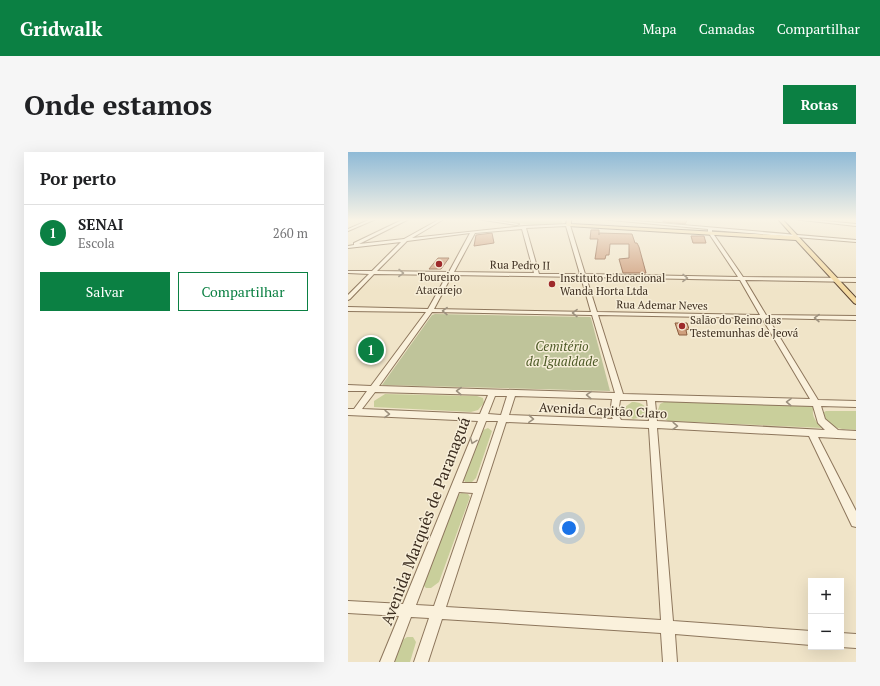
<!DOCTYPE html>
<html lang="pt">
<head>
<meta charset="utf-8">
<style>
	:root { --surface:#fff; --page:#f6f6f6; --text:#202124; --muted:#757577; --line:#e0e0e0; --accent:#0b8043 }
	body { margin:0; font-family:"PT Serif",serif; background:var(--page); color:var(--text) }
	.controls { position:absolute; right:12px; bottom:12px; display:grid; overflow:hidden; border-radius:0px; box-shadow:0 4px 16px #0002 }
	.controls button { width:36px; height:36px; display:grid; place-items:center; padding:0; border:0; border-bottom:1px solid var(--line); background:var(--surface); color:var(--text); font:20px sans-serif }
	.you { position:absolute; left:221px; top:376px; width:14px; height:14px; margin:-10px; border:3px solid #fff; border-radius:50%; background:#1a73e8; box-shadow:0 0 0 6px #1a73e833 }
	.badge { display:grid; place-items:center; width:26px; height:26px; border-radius:50%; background:var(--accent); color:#fff; font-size:13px; font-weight:700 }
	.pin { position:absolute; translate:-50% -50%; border:2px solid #fff; box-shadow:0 1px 4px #0006 }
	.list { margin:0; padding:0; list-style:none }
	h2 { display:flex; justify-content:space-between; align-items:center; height:52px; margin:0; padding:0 16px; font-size:17px }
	h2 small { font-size:13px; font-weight:400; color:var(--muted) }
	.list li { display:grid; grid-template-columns:26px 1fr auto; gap:12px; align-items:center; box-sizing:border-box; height:56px; padding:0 16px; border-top:1px solid var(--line) }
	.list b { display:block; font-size:15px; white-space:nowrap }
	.list p { margin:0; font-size:13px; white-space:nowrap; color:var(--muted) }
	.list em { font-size:13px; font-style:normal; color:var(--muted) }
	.actions { display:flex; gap:8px; padding:12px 16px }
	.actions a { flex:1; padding:9px 0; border:1px solid var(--accent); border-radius:0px; text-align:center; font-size:14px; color:var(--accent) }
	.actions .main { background:var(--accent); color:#fff }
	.map { position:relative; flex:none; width:508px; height:510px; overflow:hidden; border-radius:0px }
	header { display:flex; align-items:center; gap:24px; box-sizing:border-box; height:56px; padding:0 20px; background:var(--accent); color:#fff }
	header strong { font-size:19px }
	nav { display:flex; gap:22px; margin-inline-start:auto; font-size:14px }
	.intro { display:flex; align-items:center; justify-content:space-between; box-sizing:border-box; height:96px; padding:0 24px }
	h1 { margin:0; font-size:28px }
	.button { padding:10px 18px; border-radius:0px; background:var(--accent); color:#fff; font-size:14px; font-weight:700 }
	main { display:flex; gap:24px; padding:0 24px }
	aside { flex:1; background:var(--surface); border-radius:0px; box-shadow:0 4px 16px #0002 }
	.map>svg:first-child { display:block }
</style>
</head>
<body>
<header>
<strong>Gridwalk</strong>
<nav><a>Mapa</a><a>Camadas</a><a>Compartilhar</a></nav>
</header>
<div class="intro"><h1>Onde estamos</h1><a class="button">Rotas</a></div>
<main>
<aside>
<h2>Por perto<small></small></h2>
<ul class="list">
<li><span class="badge">1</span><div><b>SENAI</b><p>Escola</p></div><em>260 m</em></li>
</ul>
<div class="actions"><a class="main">Salvar</a><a>Compartilhar</a></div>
</aside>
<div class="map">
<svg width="508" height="510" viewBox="0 0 508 510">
	<rect width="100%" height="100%" fill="#f0e4c8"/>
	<g fill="#c9cf9b">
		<path d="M154 67H214V72L184 73 152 68Z"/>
		<path d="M37 242 129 244 135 246 136 251 130 258 123 260 26 255V249Z"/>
		<path d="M318 249 466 254C462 264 469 271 475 276L320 269 313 265 310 258 312 252Z"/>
		<path d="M284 250C291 250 298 252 298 260L295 265 285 267 277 262V255Z"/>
		<path d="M478 259H508V278C494 277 485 278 476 266V260Z"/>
		<path d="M140 276 144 279 128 326 123 331H118L115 327 135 278Z"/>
		<path d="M114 341 120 342 122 345 91 430 83 436H78L75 433 110 343Z"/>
		<path d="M59 485H65L68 490 62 510H44L53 489Z"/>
	</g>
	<path fill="#bfc49a" d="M87 162 242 165 243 166 262 239 34 233 84 163Z"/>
	<g fill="#cf9f7d" stroke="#8d5f41">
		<path d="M315 67H340L337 72 315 70Z"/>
		<path d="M243 78H251V83V81L284 82 287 91H289L291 95 298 121H275L271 107 281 106V92H262L261 103H258L257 107H247L250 87H242Z"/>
		<path d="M144 81 146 91 126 94 128 83Z"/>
		<path d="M343 84H356L358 91H345Z"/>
		<path d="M90 106H101L93 117H81Z"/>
		<path d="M327 171H339L341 177 338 178 339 183H331Z"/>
	</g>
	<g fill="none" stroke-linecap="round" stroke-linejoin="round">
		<g stroke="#8d765c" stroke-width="2">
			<g id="minor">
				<path d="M23 67H28L0 79V77Z"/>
				<path d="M56 67H61L11 92 56 87 92 67H96L64 86 176 74 220 72 222 73 237 122 390 125 360 80V77L252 67H265L508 88V90L364 78V80L395 125 508 126V130L397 128 418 163 508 164V168L420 166 470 248 508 249V255L473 254 477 267 490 278 508 279V287L470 285 508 359V375L504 374 461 284 309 276 325 469 463 479V493L327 482 329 510H315L313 481 94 467 80 510H66L81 466 63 465 46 510H32L51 464 0 461V449L55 452 130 269 0 263V257H6L19 239H0V233L23 234 78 160 0 159V155L80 157 99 123 26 122 2 147 0 148V143L21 122 0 121V119H24L53 90 0 96V94L6 93V91ZM218 74 232 122H191L178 76ZM174 77 186 121 106 120 127 81ZM122 81 101 120 29 119 59 89ZM104 123 233 125 243 160 86 157ZM238 125 392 128 412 163 249 160ZM84 160 244 163 267 241 31 234ZM250 163 414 166 462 247 275 242ZM27 240 140 243 132 262 14 257ZM147 244H159L153 263 140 262ZM167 244 264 247 262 262 265 267 161 263ZM272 248H299L301 269 273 268 270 262ZM307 249 465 254 470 271 477 278 309 269ZM138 269H150L129 331H114ZM158 270 301 276 313 468 98 455ZM111 340 125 341 86 454 68 453Z"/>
				<path d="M129 67H138L171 72 169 73Z"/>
				<path d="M445 67H457L508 72V74Z"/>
				<path d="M493 481 508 482V496L493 495Z"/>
			</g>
		</g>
		<g stroke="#5b4430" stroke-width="2">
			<path id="major" d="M219 67H223V72L445 84 430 67H434L508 146V152L506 151 448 88 220 74 218 73Z"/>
		</g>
		<use href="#minor" fill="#faf1dc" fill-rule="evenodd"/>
		<use href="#major" fill="#f3d9a0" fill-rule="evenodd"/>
	</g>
	<defs><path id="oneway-chevron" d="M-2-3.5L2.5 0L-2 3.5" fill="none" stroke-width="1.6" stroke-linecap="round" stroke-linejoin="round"/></defs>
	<g stroke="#9c907e">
		<use href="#oneway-chevron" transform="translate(53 121) rotate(1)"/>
		<use href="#oneway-chevron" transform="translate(337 126) rotate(1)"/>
		<use href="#oneway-chevron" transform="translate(97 159) rotate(-179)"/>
		<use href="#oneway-chevron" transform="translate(227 161) rotate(-179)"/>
		<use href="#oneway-chevron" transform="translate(469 166) rotate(-179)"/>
		<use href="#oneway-chevron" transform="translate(111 239) rotate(-179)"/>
		<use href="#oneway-chevron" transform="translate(241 243) rotate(-178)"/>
		<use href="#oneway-chevron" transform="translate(441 250) rotate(-178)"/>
		<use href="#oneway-chevron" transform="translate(39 262) rotate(2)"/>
		<use href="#oneway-chevron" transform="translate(183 267) rotate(3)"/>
		<use href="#oneway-chevron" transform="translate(327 274) rotate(3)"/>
		<use href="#oneway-chevron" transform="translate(125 289) rotate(111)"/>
	</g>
	<linearGradient id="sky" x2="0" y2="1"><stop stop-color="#8fbad6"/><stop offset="0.49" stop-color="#f8f3e6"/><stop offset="1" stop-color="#f8f3e6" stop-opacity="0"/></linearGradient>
	<rect width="508" height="138" fill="url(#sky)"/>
	<g fill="#9e2a2b" stroke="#f7eed8" stroke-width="1.5">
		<circle cx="91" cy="112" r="4"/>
		<circle cx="204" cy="132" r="4"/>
		<circle cx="334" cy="174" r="4"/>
	</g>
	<g text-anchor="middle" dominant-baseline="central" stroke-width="3" stroke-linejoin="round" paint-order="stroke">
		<g font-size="11" fill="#3d2e20" stroke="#f7eed8">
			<text transform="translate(172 113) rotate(1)">Rua Pedro II</text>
			<text transform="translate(314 153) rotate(1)">Rua Ademar Neves</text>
		</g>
		<g font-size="11" fill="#3d2e20" stroke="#f7eed8" text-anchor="start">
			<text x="91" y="125" text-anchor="middle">Toureiro<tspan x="91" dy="13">Atacarejo</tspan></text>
			<text x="212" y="126">Instituto Educacional<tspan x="212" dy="13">Wanda Horta Ltda</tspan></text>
			<text x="342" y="168">Salão do Reino das<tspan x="342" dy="13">Testemunhas de Jeová</tspan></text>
		</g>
		<g font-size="13" font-style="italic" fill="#4d5a26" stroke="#f7eed8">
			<text x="214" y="194">Cemitério<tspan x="214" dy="15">da Igualdade</tspan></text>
		</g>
		<g font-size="13" fill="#3d2e20" stroke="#f7eed8">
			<text transform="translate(255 258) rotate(3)">Avenida Capitão Claro</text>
		</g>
		<g font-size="16" fill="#3d2e20" stroke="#f7eed8">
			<text transform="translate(77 369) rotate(-69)">Avenida Marquês de Paranaguá</text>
		</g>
	</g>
</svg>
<div class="controls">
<button>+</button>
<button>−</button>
</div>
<div class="you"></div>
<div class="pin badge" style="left:23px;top:198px">1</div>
</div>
</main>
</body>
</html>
